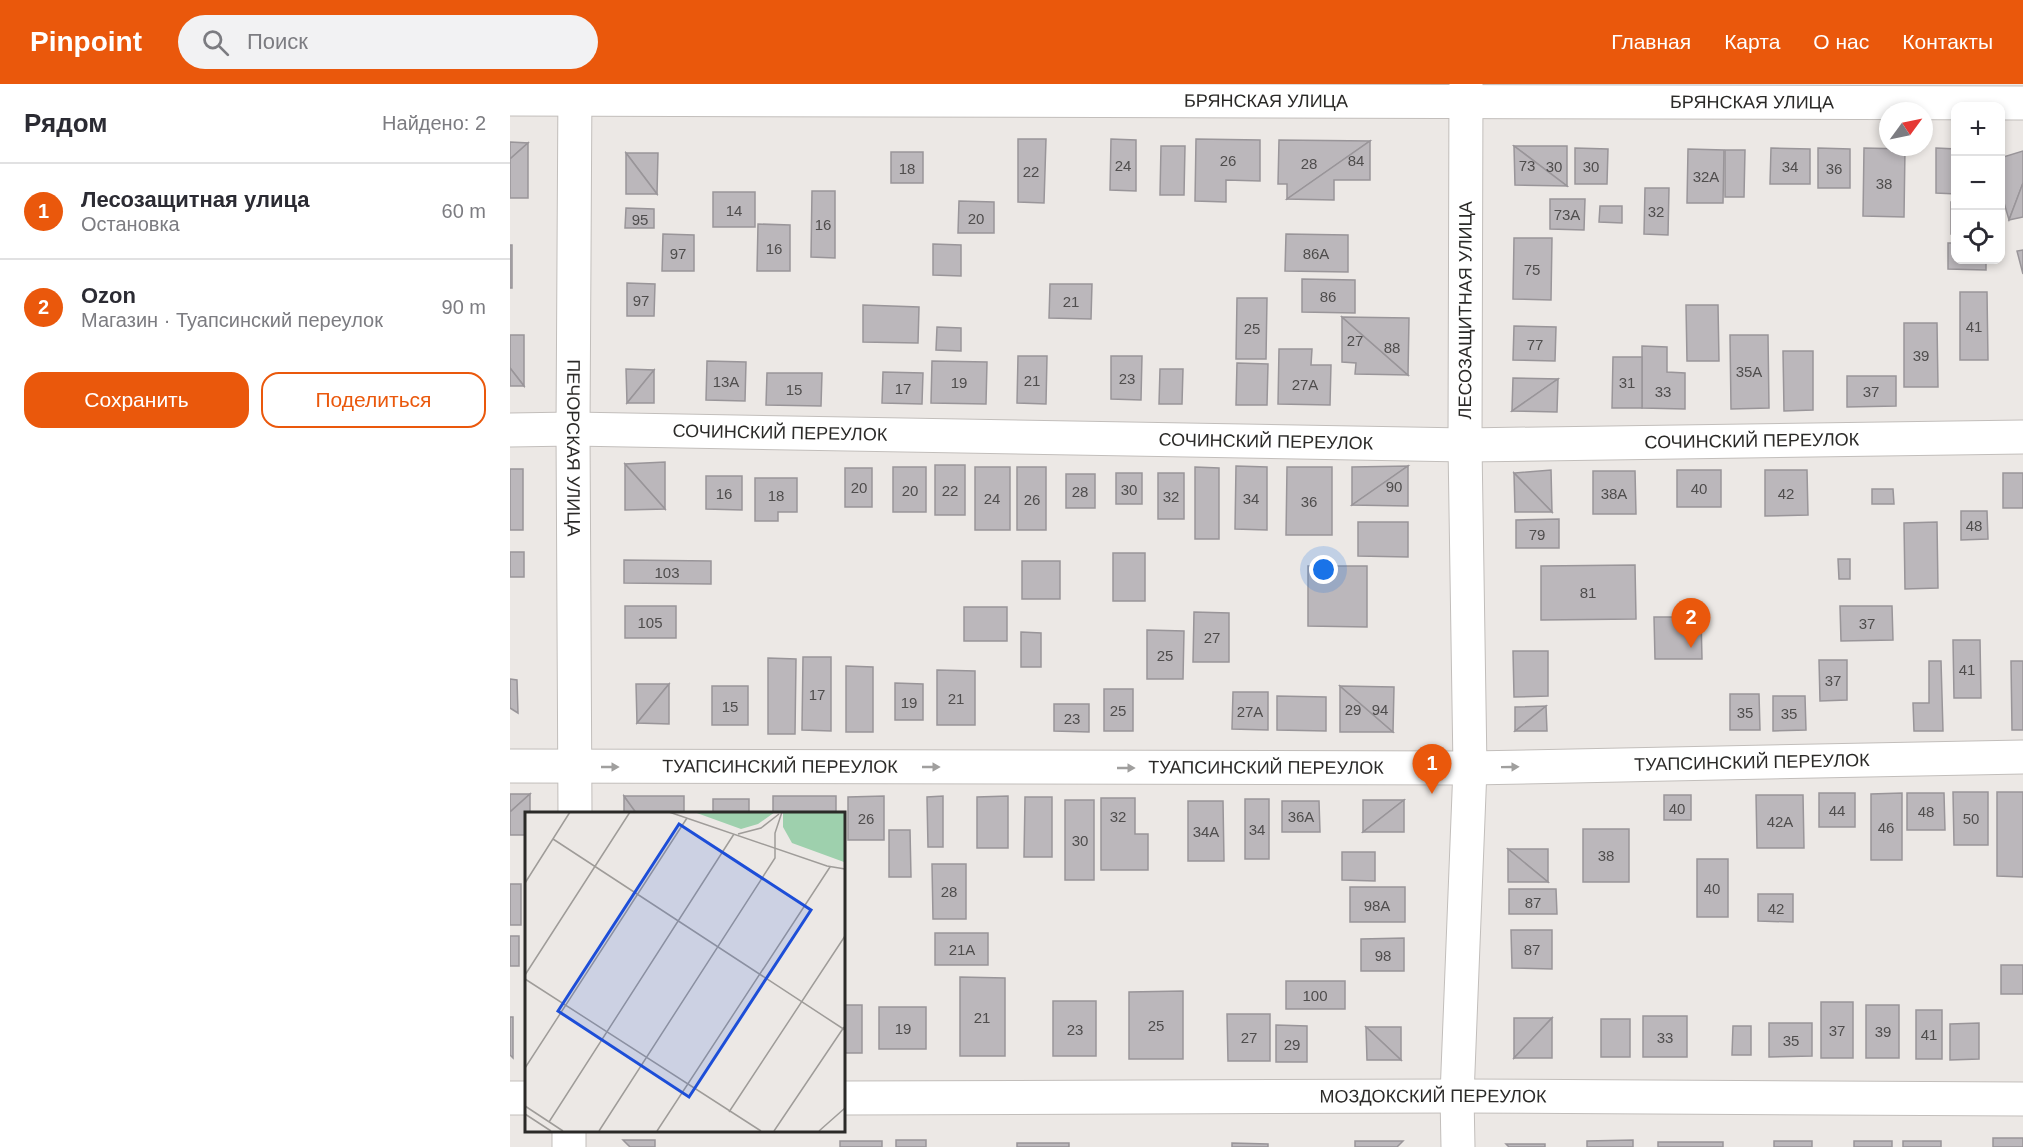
<!DOCTYPE html>
<html lang="ru">
<head>
<meta charset="utf-8">
<style>
	:root { --surface:#fff; --page:#f2f2f3; --text:#2b2b33; --muted:#7c7c81; --line:#e1e1e2; --accent:#ea580c }
	body { margin:0; font-family:Helvetica,sans-serif; background:var(--page); color:var(--text) }
	.controls { position:absolute; right:18px; top:18px; display:grid; overflow:hidden; border-radius:12px; box-shadow:0 3px 9px #0003 }
	.controls button { width:54px; height:54px; display:grid; place-items:center; padding:0; border:0; border-bottom:2px solid var(--line); background:var(--surface); color:var(--text); font:30px sans-serif }
	.compass { position:absolute; left:1369px; top:18px; width:54px; height:54px; border-radius:50%; background:var(--surface); box-shadow:0 3px 9px #0003; rotate:57deg }
	.you { position:absolute; left:814px; top:486px; width:21px; height:21px; margin:-15px; border:4px solid #fff; border-radius:50%; background:#1a73e8; box-shadow:0 0 0 9px #1a73e833 }
	.badge { display:grid; place-items:center; width:39px; height:39px; border-radius:50%; background:var(--accent); color:#fff; font-size:20px; font-weight:700 }
	.pin { position:absolute; translate:-50% -50px; filter:drop-shadow(0 2px 3px #0008) }
	.pin::after { content:''; position:absolute; top:32px; width:21px; height:18px; background:inherit; clip-path:polygon(0 0,100% 0,50% 100%) }
	.list { margin:0; padding:0; list-style:none }
	h2 { display:flex; justify-content:space-between; align-items:center; height:78px; margin:0; padding:0 24px; font-size:26px }
	h2 small { font-size:20px; font-weight:400; color:var(--muted) }
	.list li { display:grid; grid-template-columns:39px 1fr auto; gap:18px; align-items:center; box-sizing:border-box; height:96px; padding:0 24px; border-top:2px solid var(--line) }
	.list b { display:block; font-size:22px; white-space:nowrap }
	.list p { margin:0; font-size:20px; white-space:nowrap; color:var(--muted) }
	.list em { font-size:20px; font-style:normal; color:var(--muted) }
	.actions { display:flex; gap:12px; padding:18px 24px }
	.actions a { flex:1; padding:14px 0; border:2px solid var(--accent); border-radius:18px; text-align:center; font-size:21px; color:var(--accent) }
	.actions .main { background:var(--accent); color:#fff }
	.icon { flex:none; width:33px; height:33px; fill:none; stroke:currentColor; stroke-width:2; stroke-linecap:round; stroke-linejoin:round }
	.map { position:relative; flex:none; width:1513px; height:1063px; overflow:hidden }
	header { display:flex; align-items:center; gap:36px; box-sizing:border-box; height:84px; padding:0 30px; background:var(--accent); color:#fff }
	header strong { font-size:28px }
	nav { display:flex; gap:33px; margin-inline-start:auto; font-size:21px }
	.search { width:420px; height:54px; background:var(--page); display:flex; align-items:center; gap:15px; box-sizing:border-box; padding:0 21px; border-radius:33px; color:var(--muted); font-size:22px }
	main { display:flex }
	aside { flex:1; background:var(--surface) }
	.map>svg:first-child { display:block }
</style>
</head>
<body>
<header>
<strong>Pinpoint</strong>
<div class="search"><svg class="icon" aria-label="search" viewBox="0 0 24 24"><circle cx="10" cy="10" r="6"/><path d="M15 15l6 6"/></svg>Поиск</div>
<nav><a>Главная</a><a>Карта</a><a>О нас</a><a>Контакты</a></nav>
</header>
<main>
<aside>
<h2>Рядом<small>Найдено: 2</small></h2>
<ul class="list">
<li><span class="badge">1</span><div><b>Лесозащитная улица</b><p>Остановка</p></div><em>60 m</em></li>
<li><span class="badge">2</span><div><b>Ozon</b><p>Магазин · Туапсинский переулок</p></div><em>90 m</em></li>
</ul>
<div class="actions"><a class="main">Сохранить</a><a>Поделиться</a></div>
</aside>
<div class="map">
<svg width="1513" height="1063" viewBox="0 0 1513 1063">
	<rect width="100%" height="100%" fill="#ece8e5"/>
	<g fill="#bbb7bb" stroke="#999599" stroke-width="1.5">
		<path d="M508 55H536L534 119 508 118Z"/>
		<path d="M601 55 626 56V107L600 106Z"/>
		<path d="M686 55 750 56V97L716 96V118L685 117Z"/>
		<path d="M769 56 860 57 777 115V100H768Z"/>
		<path d="M860 57V96H824V116L777 115Z"/>
		<path d="M0 58 18 59 0 75Z"/>
		<path d="M18 59V114H0V75Z"/>
		<path d="M651 62H675L674 111H650Z"/>
		<path d="M1004 62H1057V102Z"/>
		<path d="M1004 62 1057 102 1005 101Z"/>
		<path d="M1065 64 1098 65 1097 100H1065Z"/>
		<path d="M1261 64 1300 65V100H1260Z"/>
		<path d="M1308 64 1340 65V104H1308Z"/>
		<path d="M1354 64 1395 65 1394 133 1353 132Z"/>
		<path d="M1426 64 1446 65V110L1426 109Z"/>
		<path d="M1178 65 1214 66 1213 119H1177Z"/>
		<path d="M1215 66H1235L1234 113H1215Z"/>
		<path d="M1513 67V99L1499 136 1490 105V74Z"/>
		<rect x="381" y="68" width="32" height="31"/>
		<path d="M116 69H148L147 110Z"/>
		<path d="M116 69 147 110H116Z"/>
		<path d="M1513 99V133L1499 136Z"/>
		<path d="M1135 104H1159L1158 151 1134 150Z"/>
		<path d="M302 107H325V174L301 173Z"/>
		<rect x="203" y="108" width="42" height="35"/>
		<path d="M1040 115H1075L1074 146 1040 145Z"/>
		<path d="M449 117 484 118V149H448Z"/>
		<rect x="1441" y="118" width="5" height="32"/>
		<path d="M1090 122H1112V139L1089 138Z"/>
		<path d="M116 124 144 125V144H115Z"/>
		<path d="M248 140 280 141V187H247Z"/>
		<path d="M153 150 184 151V187H152Z"/>
		<path d="M776 150 838 151V188L775 187Z"/>
		<path d="M1004 154H1042L1041 216 1003 215Z"/>
		<path d="M1438 159H1446V176H1476V186L1438 185Z"/>
		<path d="M423 160 451 161V192L423 191Z"/>
		<rect x="0" y="161" width="2" height="43"/>
		<path d="M1513 166V190L1507 167Z"/>
		<path d="M792 195 845 196V229L792 228Z"/>
		<path d="M117 199 145 200 144 232H117Z"/>
		<path d="M540 200H582L581 235 539 234Z"/>
		<path d="M1450 208H1477L1478 276H1450Z"/>
		<path d="M727 214H757L756 275H726Z"/>
		<path d="M353 221 409 223 408 259 353 258Z"/>
		<path d="M1176 221H1208L1209 277H1177Z"/>
		<path d="M832 233 898 291 845 290 846 279 832 278Z"/>
		<path d="M832 233 899 234 898 291Z"/>
		<path d="M1394 239H1427L1428 303H1394Z"/>
		<path d="M1004 242 1046 243 1045 277 1003 276Z"/>
		<path d="M427 243 451 244V267L426 266Z"/>
		<path d="M0 251H14V302L0 284Z"/>
		<path d="M1220 251H1258L1259 324 1221 325Z"/>
		<path d="M1132 262 1157 263V288L1175 289V325L1132 324Z"/>
		<path d="M769 265H802L801 281H821L820 321 768 320Z"/>
		<path d="M1273 267H1303V326L1274 327Z"/>
		<path d="M508 272H537L536 320 507 319Z"/>
		<path d="M601 272H632L631 316 601 315Z"/>
		<path d="M1103 273H1132V324H1102Z"/>
		<path d="M197 277 236 278 235 317 196 316Z"/>
		<path d="M422 277 477 278 476 320 421 319Z"/>
		<path d="M727 279 758 280 757 321H726Z"/>
		<path d="M0 284 14 302H0Z"/>
		<path d="M116 285 144 286 117 319Z"/>
		<path d="M650 285H673L672 320H649Z"/>
		<path d="M144 286V319H117Z"/>
		<path d="M373 288 413 289 412 320 372 319Z"/>
		<path d="M257 289H312L311 322 256 321Z"/>
		<path d="M1337 292H1386V322L1337 323Z"/>
		<path d="M1003 294 1048 295 1002 327Z"/>
		<path d="M1048 295 1047 328 1002 327Z"/>
		<path d="M155 378V425L115 380Z"/>
		<path d="M115 380 155 425 115 426Z"/>
		<rect x="425" y="381" width="30" height="50"/>
		<path d="M726 382 757 383V446L725 445Z"/>
		<path d="M898 382 842 421V383Z"/>
		<path d="M898 382V422L842 421Z"/>
		<rect x="383" y="383" width="33" height="45"/>
		<rect x="465" y="383" width="35" height="63"/>
		<rect x="507" y="383" width="29" height="63"/>
		<path d="M685 383 709 384V455H685Z"/>
		<path d="M777 383H822V451H776Z"/>
		<rect x="335" y="384" width="27" height="39"/>
		<rect x="0" y="385" width="13" height="61"/>
		<path d="M1041 386 1042 428 1004 389Z"/>
		<rect x="1167" y="386" width="44" height="37"/>
		<path d="M1255 386H1297L1298 431 1255 432Z"/>
		<path d="M1083 387H1125L1126 430H1083Z"/>
		<rect x="606" y="389" width="26" height="31"/>
		<rect x="648" y="389" width="26" height="46"/>
		<path d="M1004 389 1042 428H1005Z"/>
		<rect x="1493" y="389" width="20" height="35"/>
		<rect x="556" y="390" width="29" height="34"/>
		<path d="M196 392H232V426L196 425Z"/>
		<path d="M245 394H287V428H268V437H245Z"/>
		<path d="M1362 405H1383L1384 420H1362Z"/>
		<path d="M1451 427H1477L1478 455 1451 456Z"/>
		<path d="M1049 435V464H1006V436Z"/>
		<path d="M848 438H898V473L848 472Z"/>
		<path d="M1427 438 1428 504 1395 505 1394 439Z"/>
		<rect x="0" y="468" width="14" height="25"/>
		<rect x="603" y="469" width="32" height="48"/>
		<path d="M1328 475H1340V495H1329Z"/>
		<path d="M114 476 201 477V500L114 499Z"/>
		<rect x="512" y="477" width="38" height="38"/>
		<path d="M1125 481 1126 535 1031 536V482Z"/>
		<path d="M798 482H857V543L798 542Z"/>
		<rect x="115" y="522" width="51" height="32"/>
		<path d="M1330 522H1382L1383 556 1331 557Z"/>
		<rect x="454" y="523" width="43" height="34"/>
		<path d="M684 528 719 529V578H683Z"/>
		<path d="M1144 533H1191L1192 575H1145Z"/>
		<path d="M637 546 674 547 673 595H637Z"/>
		<path d="M511 548 531 549V583H511Z"/>
		<path d="M1443 556H1470L1471 614H1444Z"/>
		<path d="M1003 567H1038V612L1004 613Z"/>
		<path d="M293 573H321V647L292 646Z"/>
		<path d="M258 574 286 575 285 650H258Z"/>
		<path d="M1309 576H1337V616L1310 617Z"/>
		<path d="M1419 577H1431L1433 647H1404L1403 619H1419Z"/>
		<path d="M1501 577H1513V646H1502Z"/>
		<path d="M336 582 363 583V648H336Z"/>
		<path d="M427 586 465 587V641H427Z"/>
		<path d="M0 595 7 596 8 629 0 624Z"/>
		<path d="M385 599 413 600V636H385Z"/>
		<path d="M126 600H159L127 639Z"/>
		<path d="M159 600V640L127 639Z"/>
		<rect x="202" y="602" width="36" height="39"/>
		<path d="M830 602 883 648H830Z"/>
		<path d="M830 602 884 603 883 648Z"/>
		<rect x="594" y="605" width="29" height="42"/>
		<path d="M723 608H758V646L722 645Z"/>
		<path d="M1220 610H1249L1250 646H1220Z"/>
		<path d="M767 612 816 613V647L767 646Z"/>
		<path d="M1263 612H1295L1296 646 1263 647Z"/>
		<path d="M544 620H579V648L544 647Z"/>
		<path d="M1036 622 1037 647H1005Z"/>
		<path d="M1036 622 1005 647V623Z"/>
		<path d="M1443 708H1478V761H1444Z"/>
		<path d="M1487 708H1513V793L1487 792Z"/>
		<rect x="1309" y="709" width="36" height="34"/>
		<path d="M1392 709V776H1361V710Z"/>
		<path d="M1397 709H1434L1435 746H1397Z"/>
		<path d="M0 710H20L0 728Z"/>
		<path d="M20 710V730H16V751H0V728Z"/>
		<rect x="1154" y="711" width="27" height="25"/>
		<path d="M1246 711H1293L1294 764H1247Z"/>
		<path d="M114 712 127 730H114Z"/>
		<path d="M114 712H174V730H127Z"/>
		<rect x="263" y="712" width="63" height="18"/>
		<path d="M374 712V756H338V713Z"/>
		<path d="M433 712V763H418L417 713Z"/>
		<path d="M498 712V764H467V713Z"/>
		<path d="M515 713H542V773H514Z"/>
		<path d="M591 714H625V750H638V786H591Z"/>
		<rect x="203" y="715" width="36" height="15"/>
		<rect x="735" y="715" width="24" height="60"/>
		<rect x="555" y="716" width="29" height="80"/>
		<path d="M853 716H894L853 748Z"/>
		<path d="M894 716V748H853Z"/>
		<path d="M678 717H713L714 777H678Z"/>
		<path d="M772 717H809L810 748H772Z"/>
		<rect x="1073" y="745" width="46" height="53"/>
		<path d="M379 746H400L401 793H379Z"/>
		<path d="M998 765H1038V798Z"/>
		<path d="M998 765 1038 798H998Z"/>
		<path d="M832 768H865V797L832 796Z"/>
		<rect x="1187" y="775" width="31" height="58"/>
		<path d="M422 780H456V835H423Z"/>
		<rect x="0" y="800" width="11" height="41"/>
		<rect x="840" y="803" width="55" height="35"/>
		<path d="M999 805H1046L1047 830H999Z"/>
		<path d="M1248 810H1283V838L1248 837Z"/>
		<path d="M1001 846H1042V885L1002 884Z"/>
		<rect x="425" y="849" width="53" height="32"/>
		<rect x="0" y="852" width="9" height="30"/>
		<path d="M894 854V887H851V855Z"/>
		<rect x="1491" y="881" width="22" height="29"/>
		<path d="M450 893 495 894V972H450Z"/>
		<rect x="776" y="897" width="59" height="28"/>
		<path d="M673 907V975H619V908Z"/>
		<rect x="543" y="917" width="43" height="55"/>
		<rect x="1311" y="918" width="32" height="56"/>
		<rect x="333" y="921" width="19" height="48"/>
		<rect x="1356" y="921" width="33" height="53"/>
		<rect x="369" y="923" width="47" height="42"/>
		<rect x="1406" y="926" width="26" height="49"/>
		<path d="M717 930H760V977H718Z"/>
		<rect x="1133" y="932" width="44" height="41"/>
		<path d="M0 933H3V974L0 971Z"/>
		<path d="M1004 934H1042L1004 974Z"/>
		<path d="M1042 934V974H1004Z"/>
		<rect x="1091" y="935" width="29" height="38"/>
		<path d="M1259 939H1302V972L1259 973Z"/>
		<path d="M1469 939V975L1440 976V940Z"/>
		<path d="M766 941 797 942V978H766Z"/>
		<path d="M1223 942H1241V971H1222Z"/>
		<path d="M856 943H891V976Z"/>
		<path d="M856 943 891 976H857Z"/>
		<rect x="1483" y="1054" width="30" height="9"/>
		<path d="M113 1056H145V1063H120Z"/>
		<rect x="386" y="1056" width="30" height="7"/>
		<path d="M1123 1056V1063H1077V1057Z"/>
		<rect x="330" y="1057" width="42" height="6"/>
		<path d="M845 1057H893L887 1063H845Z"/>
		<rect x="1264" y="1057" width="38" height="6"/>
		<rect x="1344" y="1057" width="38" height="6"/>
		<rect x="1393" y="1057" width="38" height="6"/>
		<rect x="1148" y="1058" width="65" height="5"/>
		<rect x="507" y="1059" width="52" height="4"/>
		<path d="M722 1059 758 1060V1063H722Z"/>
		<path d="M996 1060H1035V1063H999Z"/>
	</g>
	<g fill="none" stroke-linecap="round" stroke-linejoin="round">
		<g stroke="#c2bebb" stroke-width="35">
			<g id="minor">
				<path id="s1" d="M65 0 63 345 65 730"/>
				<path id="s2" d="M0 15 1513 19"/>
				<path id="s3" d="M0 346 63 345 955 361 1513 353"/>
				<path id="s4" d="M0 682 960 684 1513 673"/>
				<path d="M0 1014H16"/>
				<path id="s5" d="M333 1014 947 1012 1513 1015"/>
				<path d="M59 1046V1063"/>
				<path id="s6" d="M948 1063 947 1012 960 684 955 361 956 0"/>
			</g>
		</g>
		<use href="#minor" stroke="#fff" stroke-width="33"/>
	</g>
	<defs><path id="oneway-solid" d="M-6-.8H1V-3.2L6.5 0L1 3.2V.8H-6Z" transform="scale(1.5)"/></defs>
	<g fill="#a09f9e">
		<use href="#oneway-solid" transform="translate(100 683)"/>
		<use href="#oneway-solid" transform="translate(421 683)"/>
		<use href="#oneway-solid" transform="translate(1000 683) rotate(-1)"/>
		<use href="#oneway-solid" transform="translate(616 684)"/>
	</g>
	<g text-anchor="middle" dominant-baseline="central" stroke-width="4.5" stroke-linejoin="round" paint-order="stroke">
		<g font-size="15" fill="#4f4d4d">
			<text x="718" y="76">26</text>
			<text x="846" y="76">84</text>
			<text x="799" y="79">28</text>
			<text x="613" y="81">24</text>
			<text x="1017" y="81">73</text>
			<text x="1044" y="82">30</text>
			<text x="1081" y="82">30</text>
			<text x="1280" y="82">34</text>
			<text x="397" y="84">18</text>
			<text x="1324" y="84">36</text>
			<text x="521" y="87">22</text>
			<text x="1196" y="92">32А</text>
			<text x="1374" y="99">38</text>
			<text x="224" y="126">14</text>
			<text x="1146" y="127">32</text>
			<text x="1057" y="130">73А</text>
			<text x="466" y="134">20</text>
			<text x="130" y="135">95</text>
			<text x="313" y="140">16</text>
			<text x="264" y="164">16</text>
			<text x="168" y="169">97</text>
			<text x="806" y="169">86А</text>
			<text x="1022" y="185">75</text>
			<text x="818" y="212">86</text>
			<text x="131" y="216">97</text>
			<text x="561" y="217">21</text>
			<text x="1464" y="242">41</text>
			<text x="742" y="244">25</text>
			<text x="845" y="256">27</text>
			<text x="1025" y="260">77</text>
			<text x="882" y="263">88</text>
			<text x="1411" y="271">39</text>
			<text x="1239" y="287">35А</text>
			<text x="617" y="294">23</text>
			<text x="522" y="296">21</text>
			<text x="216" y="297">13А</text>
			<text x="449" y="298">19</text>
			<text x="1117" y="298">31</text>
			<text x="795" y="300">27А</text>
			<text x="393" y="304">17</text>
			<text x="284" y="305">15</text>
			<text x="1153" y="307">33</text>
			<text x="1361" y="307">37</text>
			<text x="884" y="402">90</text>
			<text x="349" y="403">20</text>
			<text x="1189" y="404">40</text>
			<text x="619" y="405">30</text>
			<text x="400" y="406">20</text>
			<text x="440" y="406">22</text>
			<text x="570" y="407">28</text>
			<text x="214" y="409">16</text>
			<text x="1104" y="409">38А</text>
			<text x="1276" y="409">42</text>
			<text x="266" y="411">18</text>
			<text x="661" y="412">32</text>
			<text x="482" y="414">24</text>
			<text x="741" y="414">34</text>
			<text x="522" y="415">26</text>
			<text x="799" y="417">36</text>
			<text x="1464" y="441">48</text>
			<text x="1027" y="450">79</text>
			<text x="157" y="488">103</text>
			<text x="1078" y="508">81</text>
			<text x="140" y="538">105</text>
			<text x="1357" y="539">37</text>
			<text x="702" y="553">27</text>
			<text x="655" y="571">25</text>
			<text x="1457" y="585">41</text>
			<text x="1323" y="596">37</text>
			<text x="307" y="610">17</text>
			<text x="446" y="614">21</text>
			<text x="399" y="618">19</text>
			<text x="220" y="622">15</text>
			<text x="843" y="625">29</text>
			<text x="870" y="625">94</text>
			<text x="608" y="626">25</text>
			<text x="740" y="627">27А</text>
			<text x="1235" y="628">35</text>
			<text x="1279" y="629">35</text>
			<text x="562" y="634">23</text>
			<text x="1167" y="724">40</text>
			<text x="1327" y="726">44</text>
			<text x="1416" y="727">48</text>
			<text x="608" y="732">32</text>
			<text x="791" y="732">36А</text>
			<text x="356" y="734">26</text>
			<text x="1461" y="734">50</text>
			<text x="1270" y="737">42А</text>
			<text x="1376" y="743">46</text>
			<text x="747" y="745">34</text>
			<text x="696" y="747">34А</text>
			<text x="570" y="756">30</text>
			<text x="1096" y="771">38</text>
			<text x="1202" y="804">40</text>
			<text x="439" y="807">28</text>
			<text x="1023" y="818">87</text>
			<text x="867" y="821">98А</text>
			<text x="1266" y="824">42</text>
			<text x="452" y="865">21А</text>
			<text x="1022" y="865">87</text>
			<text x="873" y="871">98</text>
			<text x="805" y="911">100</text>
			<text x="472" y="933">21</text>
			<text x="646" y="941">25</text>
			<text x="393" y="944">19</text>
			<text x="565" y="945">23</text>
			<text x="1327" y="946">37</text>
			<text x="1373" y="947">39</text>
			<text x="1419" y="950">41</text>
			<text x="739" y="953">27</text>
			<text x="1155" y="953">33</text>
			<text x="1281" y="956">35</text>
			<text x="782" y="960">29</text>
		</g>
		<g font-size="18" fill="#2b2a28" stroke="#fff">
			<text stroke="none"><textPath href="#s2" startOffset="756">БРЯНСКАЯ УЛИЦА</textPath></text>
			<text stroke="none"><textPath href="#s2" startOffset="1242">БРЯНСКАЯ УЛИЦА</textPath></text>
			<text stroke="none"><textPath href="#s6" startOffset="837">ЛЕСОЗАЩИТНАЯ УЛИЦА</textPath></text>
			<text stroke="none"><textPath href="#s3" startOffset="270">СОЧИНСКИЙ ПЕРЕУЛОК</textPath></text>
			<text stroke="none"><textPath href="#s3" startOffset="756">СОЧИНСКИЙ ПЕРЕУЛОК</textPath></text>
			<text stroke="none"><textPath href="#s3" startOffset="1242">СОЧИНСКИЙ ПЕРЕУЛОК</textPath></text>
			<text stroke="none"><textPath href="#s1" startOffset="364">ПЕЧОРСКАЯ УЛИЦА</textPath></text>
			<text stroke="none"><textPath href="#s4" startOffset="1242">ТУАПСИНСКИЙ ПЕРЕУЛОК</textPath></text>
			<text stroke="none"><textPath href="#s4" startOffset="270">ТУАПСИНСКИЙ ПЕРЕУЛОК</textPath></text>
			<text stroke="none"><textPath href="#s4" startOffset="756">ТУАПСИНСКИЙ ПЕРЕУЛОК</textPath></text>
			<text stroke="none"><textPath href="#s5" startOffset="590">МОЗДОКСКИЙ ПЕРЕУЛОК</textPath></text>
		</g>
	</g>
	<g transform="translate(15 728)">
		<rect width="320" height="320" fill="#ece8e5"/>
		<path d="M169 0H250L233 12 216 17ZM258 0H319V50L267 31 258 15Z" fill="#9ed0ad"/>
		<path fill="none" stroke="#9f9c99" stroke-width="1.5" d="M144 0 302 54 320 57M213 22 236 16 254 2M28 27 320 218M0 71 45 0M0 163 105 0M0 167 236 319M0 256 162 6M0 294 38 319M204 300 320 124M0 302 26 319M24 310 209 22M74 319 250 46V21L257 0M132 319 305 55M249 319 319 215M294 319 320 296"/>
		<path fill="#1d4ed8" fill-opacity="0.15" stroke="#1d4ed8" stroke-width="3" d="M154 12 286 98 164 285 33 199Z"/>
		<rect width="320" height="320" fill="none" stroke="#2b2a28" stroke-width="3"/>
	</g>
</svg>
<div class="controls">
<button>+</button>
<button>−</button>
<button><svg class="icon" aria-label="locate" viewBox="0 0 24 24"><circle cx="12" cy="12" r="6"/><path d="M12 2v4M12 18v4M2 12h4M18 12h4"/></svg></button>
</div>
<svg class="compass" viewBox="-18 -18 36 36"><path d="M0-13l5 13h-10z" fill="#e53935"/><path d="M0 13l5-13h-10z" fill="#7c7c81"/></svg>
<div class="you"></div>
<div class="pin badge" style="left:922px;top:710px">1</div>
<div class="pin badge" style="left:1181px;top:564px">2</div>
</div>
</main>
</body>
</html>
